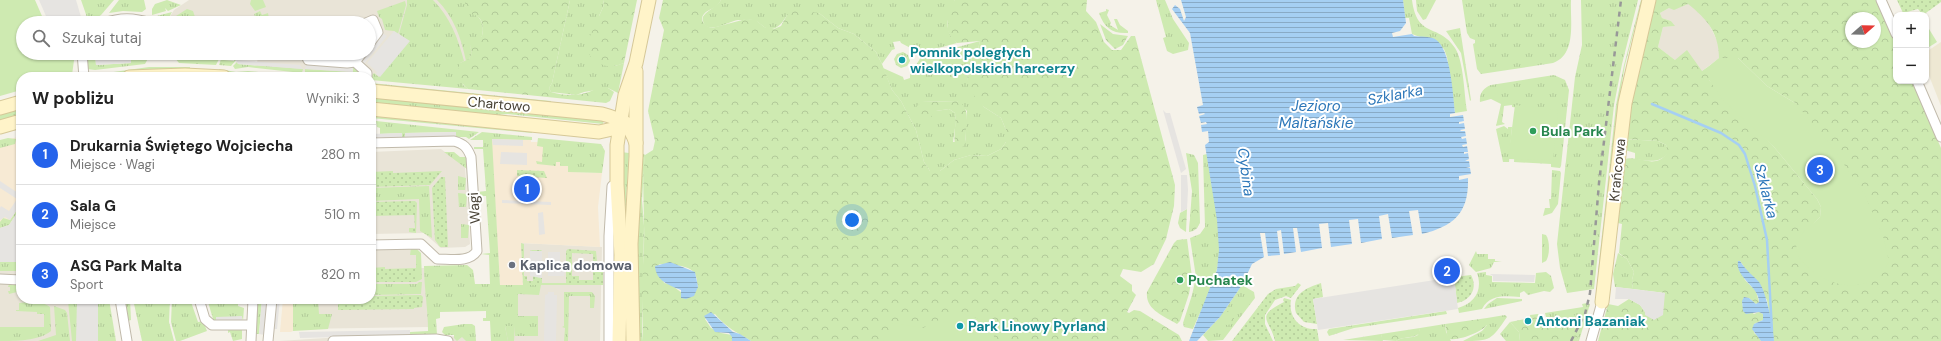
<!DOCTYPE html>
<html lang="pl">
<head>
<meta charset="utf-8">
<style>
	:root { --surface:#fff; --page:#f6f6f6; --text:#222; --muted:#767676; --line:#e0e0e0; --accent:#2563eb }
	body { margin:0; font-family:"DM Sans",sans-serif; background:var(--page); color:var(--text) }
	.controls { position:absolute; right:12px; top:12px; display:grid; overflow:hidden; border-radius:8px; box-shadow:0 1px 3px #0004 }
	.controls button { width:36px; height:36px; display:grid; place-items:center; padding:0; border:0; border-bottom:1px solid var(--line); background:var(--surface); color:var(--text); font:20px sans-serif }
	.compass { position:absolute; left:1845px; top:12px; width:36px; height:36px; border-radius:50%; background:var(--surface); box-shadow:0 1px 3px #0004; rotate:70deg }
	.you { position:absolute; left:852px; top:220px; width:14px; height:14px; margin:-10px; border:3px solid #fff; border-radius:50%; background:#1a73e8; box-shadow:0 0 0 6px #1a73e833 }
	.badge { display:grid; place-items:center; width:26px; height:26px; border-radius:50%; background:var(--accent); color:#fff; font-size:13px; font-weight:700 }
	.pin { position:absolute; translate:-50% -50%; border:2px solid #fff; box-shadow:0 1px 4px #0006 }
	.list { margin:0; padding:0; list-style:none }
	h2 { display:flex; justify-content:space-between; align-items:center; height:52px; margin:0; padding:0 16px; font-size:17px }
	h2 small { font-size:13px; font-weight:400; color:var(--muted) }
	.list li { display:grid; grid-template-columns:26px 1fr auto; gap:12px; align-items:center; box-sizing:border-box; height:60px; padding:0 16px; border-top:1px solid var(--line) }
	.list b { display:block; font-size:15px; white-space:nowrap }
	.list p { margin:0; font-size:13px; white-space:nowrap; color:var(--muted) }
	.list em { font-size:13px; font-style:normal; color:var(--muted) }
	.icon { flex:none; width:22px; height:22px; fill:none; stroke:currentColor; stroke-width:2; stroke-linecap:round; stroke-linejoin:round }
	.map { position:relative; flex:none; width:1941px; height:341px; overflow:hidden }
	.search { position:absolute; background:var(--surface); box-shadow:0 1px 3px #0004; left:16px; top:16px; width:360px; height:44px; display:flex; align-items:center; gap:10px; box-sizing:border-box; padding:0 14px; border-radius:22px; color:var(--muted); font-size:15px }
	.panel { position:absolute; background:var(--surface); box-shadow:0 1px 3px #0004; left:16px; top:72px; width:360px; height:232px; border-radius:16px }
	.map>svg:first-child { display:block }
</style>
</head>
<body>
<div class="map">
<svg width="1941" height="341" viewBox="0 0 1941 341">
	<defs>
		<pattern id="grass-tufts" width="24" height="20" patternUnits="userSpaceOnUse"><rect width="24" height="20" fill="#ceeab1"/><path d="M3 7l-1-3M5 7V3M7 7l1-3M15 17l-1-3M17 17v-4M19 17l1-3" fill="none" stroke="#b2ca99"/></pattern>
		<pattern id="forest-crowns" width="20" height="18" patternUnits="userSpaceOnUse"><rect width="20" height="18" fill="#ceeab1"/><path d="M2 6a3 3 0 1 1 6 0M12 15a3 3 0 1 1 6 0" fill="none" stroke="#b2ca99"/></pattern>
		<pattern id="garden-dots" width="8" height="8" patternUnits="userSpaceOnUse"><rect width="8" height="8" fill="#ceeab1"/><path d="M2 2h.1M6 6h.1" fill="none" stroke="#b2ca99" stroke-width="1.8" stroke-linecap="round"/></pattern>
		<pattern id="water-rules" width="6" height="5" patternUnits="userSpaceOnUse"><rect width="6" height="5" fill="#a5cff3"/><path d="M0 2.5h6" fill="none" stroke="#88aac6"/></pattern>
	</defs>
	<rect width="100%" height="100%" fill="#f5f2e9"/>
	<g fill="#e9e4d7">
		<path d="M189 0H473L475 74 363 77 256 67 259 53H369V23H166L174 10Z"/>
		<path d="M1688 3 1706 18 1719 45V58L1702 71 1675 60 1658 47 1663 27 1674 26 1671 21 1662 18 1660 13 1669 8Z"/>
		<path d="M441 149 465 167 470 244 465 247 441 248 424 233 371 234V152Z"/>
		<path d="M0 190 21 202V299H97L104 341H0Z"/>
		<path d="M521 243 602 247 600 341H507L500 284 523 285Z"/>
		<path d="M417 248 421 268H424L429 327 297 329 296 299H371V250Z"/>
		<path d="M357 336 388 338 467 336 473 341H279Z"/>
	</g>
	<g fill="#f7ead4">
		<path d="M21 136V262H0V142Z"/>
		<path d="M491 136 531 140V142H537L573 156 572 172 602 173 598 207 600 247 521 243 523 285H500Z"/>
		<path d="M283 299H296L297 329 291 332H280Z"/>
	</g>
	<path fill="#eee8d3" d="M1941 42V106L1926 68V52Z"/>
	<g fill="url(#grass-tufts)" fill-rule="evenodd">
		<path d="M81 0H114L101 15 89 23Z"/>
		<path d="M119 0H144L146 9 142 12 123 11 109 13Z"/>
		<path d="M167 0 181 5 168 11 165 8 166 11 152 15V9L155 4Z"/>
		<path d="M251 0H263L266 7 255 11 250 4Z"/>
		<path d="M407 0H433C450 17 458 38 464 61L460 63 463 85 468 89 371 80 370 77 374 73 379 77 409 41 399 34 407 5Z"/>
		<path d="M437 0H465V6C477 16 486 19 482 36L470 46 472 53 469 59 466 61C461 38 454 17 437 0Z"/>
		<path d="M570 0H603L604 5 599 16 615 66 624 63 618 93 608 88 584 92 576 95 551 92 549 88 552 83Z"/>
		<path d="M721 0H955C948 15 942 30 957 43L920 53 901 43 900 41 893 42 895 49 892 50 882 64 876 52 854 34 838 28 819 13 787 15C782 24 775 33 764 27 761 25 759 22 756 21 752 19 743 20 738 20 729 21 707 36 703 21 700 13 717 8 721 0Z"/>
		<path d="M1156 0H1165L1173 19 1189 43 1188 50 1173 54 1167 51 1163 38 1166 37Z"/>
		<path d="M1403 0H1412C1417 39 1439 23 1455 48 1464 62 1464 94 1467 111L1455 113 1447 57 1444 49 1428 37H1420L1412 34 1409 18H1405Z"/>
		<path d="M1416 0H1436L1426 19 1423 20 1417 11Z"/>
		<path d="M1462 0H1571C1570 21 1577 54 1553 63L1481 74 1477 69 1473 44 1475 43V40L1470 38 1467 33Z"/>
		<path d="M1581 0H1638L1622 64 1614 105 1594 289 1567 293 1560 268 1557 244 1575 77 1582 45Z"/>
		<path d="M1641 0H1642L1625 65 1618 105 1600 274 1598 272 1616 105 1624 65Z"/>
		<path d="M405 1 406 5 398 34 394 31 385 30 382 19 379 17 377 11Z"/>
		<path d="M187 9 193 11 197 23H170L176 16Z"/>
		<path d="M1106 9 1109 10 1107 15 1111 23 1110 25 1118 30 1114 19H1117L1120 25 1128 31V33C1113 34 1104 28 1099 13L1106 11Z"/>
		<path d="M260 11 262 15 268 13 270 23H258L254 14Z"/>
		<path d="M172 12 166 23H161L153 17Z"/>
		<path d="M1460 28 1471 100 1470 101 1461 53 1446 31Z"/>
		<path d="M980 41 978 49 973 53 967 79 984 107 1001 118 1006 130V142L1001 149 987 156 971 155 954 160 940 171H930L924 162 916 130 901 101 892 90 883 68 903 77 904 80 910 78V75L921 57ZM957 101 967 111 965 130 966 142H953L956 121 955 113 949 109 936 111 922 102Z"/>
		<path d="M903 52 908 55 910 61 907 66 901 68 896 65 894 59 897 54Z"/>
		<path d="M86 53H95L96 65 131 63 130 53H151L145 64 95 70 87 69Z"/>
		<path d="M171 53H222L216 65 179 63Z"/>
		<path d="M223 53 224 60 234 61V53H236V60L231 66 219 65Z"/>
		<path d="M237 62 238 64 303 69 302 73 248 67 235 69 233 66Z"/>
		<path d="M355 66 363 74V77L305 73V69L352 72 353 67Z"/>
		<path d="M149 67H190V70L132 72 101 77 92 75Z"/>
		<path d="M219 69 236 72 248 71 306 77H268L218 72Z"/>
		<path d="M1554 75 1565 80 1569 90 1561 166 1560 168 1551 167V164L1514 162 1515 147 1557 113 1512 107V105L1504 106 1502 122 1505 124 1496 126 1501 104 1491 99 1480 102C1479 94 1483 88 1491 85Z"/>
		<path d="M371 83 551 101V103L371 85Z"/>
		<path d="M371 96 604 119 603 124 508 114 483 116 371 105Z"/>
		<path d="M21 107V116L0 122V113Z"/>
		<path d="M371 114 532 132V133L371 118Z"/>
		<path d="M376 121 479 132 469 139 466 137H456V132L405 133V139H402V133L380 134V128L377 127Z"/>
		<path d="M1504 126 1508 129V127H1512L1509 162H1503L1496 129Z"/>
		<path d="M482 132 532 137V140L492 139 500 285H541L539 295 518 294V316H538V336H515V326H505L508 341H491L490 321H483V318H486V311L440 312V318L436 319 437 335H410V332L428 331C428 309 424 288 424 266L467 265 473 270 475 284H490L489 255 481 254 490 253 486 196H477V192L486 191 483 149H474V147H483V140H470Z"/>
		<path d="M8 138 16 139 15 144 0 148V140Z"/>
		<path d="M538 138 601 144 605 151 602 173 568 172V166H560V162H556V166L537 164 536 161 542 162 543 147 537 146Z"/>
		<path d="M1624 139 1658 141 1666 145 1669 152C1660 164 1648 161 1635 159V153L1625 150Z"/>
		<path d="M444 152H454L460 157H466L467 169Z"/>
		<path d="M621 152 629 153 625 217 628 341H624Z"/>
		<path d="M642 153 645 155 642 200 644 226 642 341H636L635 255Z"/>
		<path d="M1186 153 1194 155 1198 163 1200 223 1197 228 1189 232 1192 191Z"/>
		<path d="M1207 154C1211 189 1225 235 1217 269 1212 290 1201 310 1193 329L1184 327 1183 323 1192 295 1196 277 1190 238 1200 234 1205 227 1203 155Z"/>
		<path d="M1552 170 1560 171 1561 173 1558 204 1552 213 1543 216 1545 208H1550L1549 199H1551Z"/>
		<path d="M458 176 466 178 465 190H458Z"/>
		<path d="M429 186 432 238 420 231 419 199 371 201V188Z"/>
		<path d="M458 193 467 194 466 207H459Z"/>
		<path d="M21 204V207L9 225 0 228V222L3 218 10 220Z"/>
		<path d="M461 224 469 225 468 238H461Z"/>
		<path d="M1542 234 1546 235C1550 241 1550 255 1546 261L1542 263Z"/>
		<path d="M411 248H416L421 253 422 279 416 282V255H410Z"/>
		<path d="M1476 251 1477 254H1488V259H1495V261L1502 262H1494L1491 268 1476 272 1469 265Z"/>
		<path d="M1618 253 1627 259 1634 272 1632 280 1633 289 1615 287 1613 274Z"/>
		<rect x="0" y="262" width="21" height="9"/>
		<path d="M1486 272V275L1492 276V282L1535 283 1536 273 1546 272 1551 276 1554 288 1550 292 1544 291 1528 295 1524 291 1520 293V297C1505 296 1490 294 1482 309L1459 313 1458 308C1475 303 1483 290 1477 273Z"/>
		<path d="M419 282H422L421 294 371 295V284H417Z"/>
		<path d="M9 284 21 285V291L9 294 8 291H10V287H8Z"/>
		<path d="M1242 285 1254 292 1255 298 1223 340 1208 341 1203 335 1220 317Z"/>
		<path d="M564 292H592L595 296 594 308H590V296H569L568 341H564L565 328 562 327 564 326Z"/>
		<path d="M1497 298 1522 299V301L1484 309 1488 304Z"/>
		<path d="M73 299H77V341H72L68 301H73Z"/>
		<path d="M97 299H109L116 341H97Z"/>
		<path d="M124 299H130L131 320 128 321Z"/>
		<path d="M133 299H170L169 322 174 341H142Z"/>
		<path d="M172 299H190L198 322 203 321 207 331 180 341H176L171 322Z"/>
		<path d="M207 299H238V306L244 308 243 321 242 317 214 322Z"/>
		<path d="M261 299H262L259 334H254L255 302H260Z"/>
		<path d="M293 299H318L319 314H332L328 329 293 331Z"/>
		<path d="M19 303C28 302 43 301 50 307L51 331C39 341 15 341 0 341V327H44V314H37V312L16 311V310H19Z"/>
		<path d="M1587 303 1590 304 1579 341H1577L1579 325 1558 316 1551 327 1548 324V317H1546L1545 313 1583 307 1582 304Z"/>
		<path d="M54 306 65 310 67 313 70 341H38L56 335Z"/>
		<path d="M1446 311 1447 314 1354 328 1329 336 1327 332 1329 329Z"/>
		<path d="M1505 315 1507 317C1491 340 1491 341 1463 341L1482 331 1487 325V318Z"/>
		<path d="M1510 322 1519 332 1520 341H1506L1500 334Z"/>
		<path d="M464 324H472L475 326 476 341H466L462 337 457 341 454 338V335H445L442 332 444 327Z"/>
		<path d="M1445 324 1446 332 1451 341H1396C1403 336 1411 339 1418 335L1420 328Z"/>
		<path d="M242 328V339L233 341 230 332 228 333V329Z"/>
		<path d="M1381 334 1383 341 1343 340Z"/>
	</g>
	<g fill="url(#forest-crowns)" fill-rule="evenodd">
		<path d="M465 0H570L552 83 549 88 551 92C567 97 585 96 599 87L608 88 614 92 610 101 606 103 468 89C460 83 456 73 460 63L469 59 472 53 470 46 473 40 482 36C484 26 483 16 471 14L465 6Z"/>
		<path d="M603 0H637L624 63C609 69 603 67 590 56V36L604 5Z"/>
		<path d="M663 0H721C716 10 709 8 704 14 698 21 707 27 712 28L746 19 756 20 764 27 774 29 781 26 787 15 796 10 819 13 838 28 854 34 876 52 882 64 892 90 901 101 916 130 924 162 930 171H940L954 160 971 155 987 156 1001 149 1006 142V130L1001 118 984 107 970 91 967 79 973 53 978 49 980 41 957 43 952 39 948 31V9L955 0H1087L1086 11 1096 22 1104 42 1112 50H1121L1131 36H1135L1175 185 1174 206 1166 239 1154 264 1141 272 1123 269 1120 276 1132 285V291L1136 295 1127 312 1129 313 1134 310 1140 311 1179 335 1182 341H751C737 332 726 328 715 314L705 319 711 328 721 333 732 335V341H642C644 325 642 309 642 292 642 270 645 247 644 225 644 202 642 179 645 155L653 150 655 141 648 111 664 30 659 18ZM659 264C669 265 690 264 695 274 697 277 697 283 698 287L682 293 670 284 664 283Z"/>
		<path d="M1652 0H1877L1896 44V81H1912L1941 148V341H1774L1767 300 1740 261 1738 267 1745 280 1756 291 1759 302 1756 304 1749 298 1744 297 1742 305 1754 314 1759 312 1763 314V320L1754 324V333L1757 335 1761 341H1598L1608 304 1618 306 1629 299 1640 305 1645 312 1665 293 1633 289 1632 280 1634 272 1627 259 1619 253 1622 224 1618 223 1616 213 1623 160C1639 153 1654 172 1668 152L1666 145 1658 141 1624 139ZM1688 4C1707 19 1719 33 1719 58H1738L1767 86 1795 103 1854 285 1802 235 1820 217 1821 207 1817 199 1774 147 1709 80V66L1702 71 1687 50 1675 60 1658 47 1663 27 1675 26 1671 21 1662 18 1660 13 1669 8 1674 10ZM1851 18H1875V42H1851Z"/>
		<path d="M1100 24 1113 34 1128 36 1123 45 1115 49 1106 40Z"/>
		<path d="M957 101C973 108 964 126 966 142L961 149 956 148C952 137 957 124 955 113L949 109 936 111 929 119 922 121 917 115V106L922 102Z"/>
		<path d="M1195 208 1199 209C1199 220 1202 230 1189 232L1191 209Z"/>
		<path d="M1187 209 1186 232 1180 228 1178 223 1180 213Z"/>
		<path d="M1187 239 1192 277 1189 294 1180 321 1177 324C1164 316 1145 310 1147 292L1174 243 1177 240Z"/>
		<circle cx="1227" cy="318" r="7"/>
		<path d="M1565 312H1571C1581 320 1579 329 1577 341H1520L1519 332 1510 322 1525 319 1526 323 1531 322 1530 315 1538 314 1544 317V322L1548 321 1551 327 1558 316Z"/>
		<path d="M1487 318V325C1480 333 1458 341 1448 339L1445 324Z"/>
		<path d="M1420 328 1419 334C1411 339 1403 336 1396 341L1382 340 1381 334Z"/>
	</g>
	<g fill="#ceeab1">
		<path d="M0 0H35L45 23H23V53H75L72 75 66 77H21V90L0 96Z"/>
		<path d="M1926 24 1937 42 1926 49Z"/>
		<path d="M1719 58H1738L1767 86 1795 103 1829 143 1864 193 1883 236 1889 261C1886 266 1883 274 1879 277 1868 285 1852 287 1840 284 1824 281 1791 262 1797 242 1801 232 1813 224 1820 217L1821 207 1817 199 1774 147 1723 100 1709 80V66Z"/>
		<path d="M1515 105 1558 110 1553 160 1508 159Z"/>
		<path d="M957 311 991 323 995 341H883L893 323 923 328Z"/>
		<path d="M505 326H515L514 341H508Z"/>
	</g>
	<g fill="url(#garden-dots)">
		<path d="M1897 0H1941V2L1923 15 1918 9 1903 13Z"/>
		<path d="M517 170 544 171 547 178 517 176Z"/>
		<path d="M393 171V173L442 171 430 185 371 187V172Z"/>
		<path d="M441 177H445L448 247H440L435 240 432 188Z"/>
		<path d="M415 201 417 203 416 233 409 232V228H415L414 215 371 216V202Z"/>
		<path d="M521 243 524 244V276H527V281H533V276H534L535 252 530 251 532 250H541L542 251H537V277L542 278V283H566V251L568 249 596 251 597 262H593V254L572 253V276H579V280H593V267H597V270H599V267H603V285H523Z"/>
		<path d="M385 267V269L416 268V282H371V268Z"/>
		<path d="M1471 275C1478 288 1471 300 1457 303L1454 277Z"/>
		<path d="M1298 283 1301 285 1291 298 1286 296 1275 300 1265 315V324L1273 341H1232L1268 294 1276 289 1295 286Z"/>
		<path d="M1321 283 1323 297 1313 299 1317 324 1304 322 1296 313C1291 294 1306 288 1321 283Z"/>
		<path d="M421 295 423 297 422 307 414 308V309L338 310V299H371V296Z"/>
		<path d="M1284 298 1291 300C1288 317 1300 330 1317 329L1319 341H1275C1270 319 1254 317 1284 302L1283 300Z"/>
	</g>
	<g fill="#e6e4e1">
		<path d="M39 0H76L81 17 63 23H49Z"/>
		<path d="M394 31 410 41 380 77 376 74 377 72 367 63Z"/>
		<path d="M382 33 387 36 364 64 359 61 366 53H369V49Z"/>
		<path d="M95 53H130L131 63 96 65Z"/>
		<path d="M246 53H267L300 55 296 59 244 55Z"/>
		<path d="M318 53 348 54 347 60 318 57Z"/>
		<path d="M236 60 300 65 303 69 238 64Z"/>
		<path d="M306 64 353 67V72L305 69Z"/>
		<path d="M1163 110 1166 113H1170L1186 169 1181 173Z"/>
		<path d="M456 132V137L405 139V133Z"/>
		<path d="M402 133V139L371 140V134Z"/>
		<path d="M492 139 523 140V146L493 145Z"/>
		<path d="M501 152 527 153V165L500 164Z"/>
		<path d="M1181 175H1187L1188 190 1187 209 1181 212Z"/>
		<path d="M0 181 21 195V204L10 220 5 217 0 220V208L1 206 9 211 17 199 0 188Z"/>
		<path d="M502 200 551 202V205L502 203Z"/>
		<path d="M21 207V262H0V228L9 225Z"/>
		<path d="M543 212 545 234 539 235 538 213Z"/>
		<path d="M530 251H542V278L530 276Z"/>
		<path d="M548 252H560V270H565L564 276H548Z"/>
		<path d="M1490 274 1535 275 1534 282 1493 281V276Z"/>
		<path d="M1454 277 1458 309 1318 330 1313 299Z"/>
		<path d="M1616 287 1665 293 1663 315 1654 320 1645 315V312L1640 305 1629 299H1615Z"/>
		<path d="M548 292H554V295H557L556 341H544L545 295 548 294Z"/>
		<path d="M77 299H98V341H76Z"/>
		<path d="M262 299H268L265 335 259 334Z"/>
		<path d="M275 299H280L277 329H272Z"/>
		<path d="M242 316V321L216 322V317Z"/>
		<path d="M410 330V335L300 338 299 332Z"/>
	</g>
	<g fill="url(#water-rules)">
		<path d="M1181 0H1403L1406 23 1400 31 1392 33 1393 37 1412 34 1414 36C1421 37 1429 36 1435 39 1451 48 1453 96 1455 113L1450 114V117L1463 115 1464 121 1459 122V124L1464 123 1465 129 1460 130 1461 131H1465L1466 136 1461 137 1462 139 1466 138 1467 144 1462 145 1463 147 1467 146 1468 152H1464V154L1468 153 1469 159 1465 161H1469L1470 167 1466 168H1470L1471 174 1459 176V180L1468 178C1469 213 1454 226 1422 234L1418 210 1409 211 1413 235 1392 238 1388 214 1379 216 1382 239 1361 243 1358 219 1349 220 1352 244 1331 247 1328 223 1319 224 1322 248 1301 252 1297 228H1293L1296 252 1284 254 1281 230 1277 231 1280 255 1268 256 1265 233H1260L1264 257 1252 264 1242 285 1220 317 1197 341H1189L1217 270 1219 250 1217 220 1205 145 1209 142 1208 131 1202 132 1201 125 1207 124 1206 122 1201 123 1199 116 1205 114 1204 113 1199 114 1197 107 1203 105 1190 33 1172 9 1175 5 1180 9 1184 21 1186 17Z"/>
		<path d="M1738 261H1740C1747 272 1752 274 1759 282 1766 291 1774 330 1774 341H1761L1752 329 1754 324 1763 320V314L1759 312 1746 314 1743 311 1742 301 1744 297 1749 298 1756 304 1759 302C1759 286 1735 278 1738 261Z"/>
		<path d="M670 262 695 272 698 287 694 296 686 299 681 298V290C669 285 656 281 655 266Z"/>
		<path d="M711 312 733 332 740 334 751 341H732V337L729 333 715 332 704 316Z"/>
	</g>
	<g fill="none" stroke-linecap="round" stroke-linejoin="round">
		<path stroke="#a5cff3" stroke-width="2.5" d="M1652 104 1721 133 1739 145 1745 154 1755 186 1767 240 1772 331"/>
		<g stroke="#c1baab" stroke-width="11">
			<g id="street">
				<path d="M1881 0 1896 34"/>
				<path d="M105 23C120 17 136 18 150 23"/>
				<path d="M366 23 373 20 378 32 369 44"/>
				<path d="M82 53 84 77"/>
				<path d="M305 53 308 60 347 63 355 62 367 73V77"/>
				<path d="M355 62 362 53"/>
				<path d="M1917 81 1941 137"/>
				<path d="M371 143 454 141C464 144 467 147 471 157L477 251C469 263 451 259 437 259L421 244 371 245"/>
				<path d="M0 279 21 280"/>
				<path d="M120 299 127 341"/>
				<path d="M199 299 205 319 212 325H251"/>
				<path d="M251 341 253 299"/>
				<path d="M268 341 272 299"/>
				<path d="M333 341 436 339 448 341"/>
				<path d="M609 341V236L612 186"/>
				<path d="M1591 341 1602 302"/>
			</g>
		</g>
		<g stroke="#d6c898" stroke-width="15">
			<g id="secondary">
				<path d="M129 77 185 75 224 77"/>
				<path d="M371 91 602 114C621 119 629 123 636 143"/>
				<path d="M0 108 21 102"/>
				<path d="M371 109 599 132 617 128 626 123"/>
				<path d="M0 127 21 121"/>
				<path d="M1602 302 1625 103 1649 0"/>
				<path d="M619 341 621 255 617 184V145L625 95 636 63 649 0"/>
				<path d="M633 341 631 244 636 156V71"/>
			</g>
		</g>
		<use href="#street" stroke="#fff" stroke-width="9"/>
		<use href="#secondary" stroke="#fff4c9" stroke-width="13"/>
		<path stroke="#989898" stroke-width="2.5" stroke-dasharray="5 5" stroke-linecap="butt" d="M1571 341 1585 314 1590 293 1599 183 1621 0"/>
	</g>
	<g fill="#0f9aa8" stroke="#fff" stroke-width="1.5">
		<circle cx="902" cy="60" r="4"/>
		<circle cx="1528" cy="321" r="4"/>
		<circle cx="960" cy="326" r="4"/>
	</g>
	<g fill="#2e9e5b" stroke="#fff" stroke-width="1.5">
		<circle cx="1533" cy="131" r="4"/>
		<circle cx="1180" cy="280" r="4"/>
	</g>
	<circle fill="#6b7280" stroke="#fff" stroke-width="1.5" cx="512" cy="265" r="4"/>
	<g text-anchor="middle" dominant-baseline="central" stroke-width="4" stroke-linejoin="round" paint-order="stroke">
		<g font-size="14" font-weight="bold" fill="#0d838f" stroke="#fff" text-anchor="start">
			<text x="910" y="52">Pomnik poległych<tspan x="910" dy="16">wielkopolskich harcerzy</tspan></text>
			<text x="1536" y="321">Antoni Bazaniak</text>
			<text x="968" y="326">Park Linowy Pyrland</text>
		</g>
		<g font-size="14" fill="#494337" stroke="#fff">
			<text transform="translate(499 104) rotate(5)">Chartowo</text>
			<text transform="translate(1617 170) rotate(-84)">Krańcowa</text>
			<text transform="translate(474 208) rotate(-94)">Wagi</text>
		</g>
		<g font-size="14" font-weight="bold" fill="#27864d" stroke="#fff" text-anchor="start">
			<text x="1541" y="131">Bula Park</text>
			<text x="1188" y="280">Puchatek</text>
		</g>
		<g font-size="14" font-weight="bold" fill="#5b616d" stroke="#fff" text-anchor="start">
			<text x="520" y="265">Kaplica domowa</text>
		</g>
		<g font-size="15" font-style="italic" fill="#2c77b9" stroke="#fff">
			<text transform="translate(1395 95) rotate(-11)">Szklarka</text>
			<text x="1316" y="106">Jezioro<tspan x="1316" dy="17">Maltańskie</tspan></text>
			<text transform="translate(1246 172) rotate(82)">Cybina</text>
			<text transform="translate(1766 191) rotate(76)">Szklarka</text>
		</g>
	</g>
</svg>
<div class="controls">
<button>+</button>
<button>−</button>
</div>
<svg class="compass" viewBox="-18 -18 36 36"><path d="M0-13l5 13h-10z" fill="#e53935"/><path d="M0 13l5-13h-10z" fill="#767676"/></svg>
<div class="you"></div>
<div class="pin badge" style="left:527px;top:189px">1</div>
<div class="pin badge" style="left:1447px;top:271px">2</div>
<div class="pin badge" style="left:1820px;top:170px">3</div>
<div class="search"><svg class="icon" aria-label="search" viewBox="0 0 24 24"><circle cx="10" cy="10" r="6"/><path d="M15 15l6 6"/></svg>Szukaj tutaj</div>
<section class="panel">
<h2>W pobliżu<small>Wyniki: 3</small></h2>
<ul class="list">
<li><span class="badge">1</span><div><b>Drukarnia Świętego Wojciecha</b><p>Miejsce · Wagi</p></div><em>280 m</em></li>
<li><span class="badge">2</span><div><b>Sala G</b><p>Miejsce</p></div><em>510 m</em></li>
<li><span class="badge">3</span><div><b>ASG Park Malta</b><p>Sport</p></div><em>820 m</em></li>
</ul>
</section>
</div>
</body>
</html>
